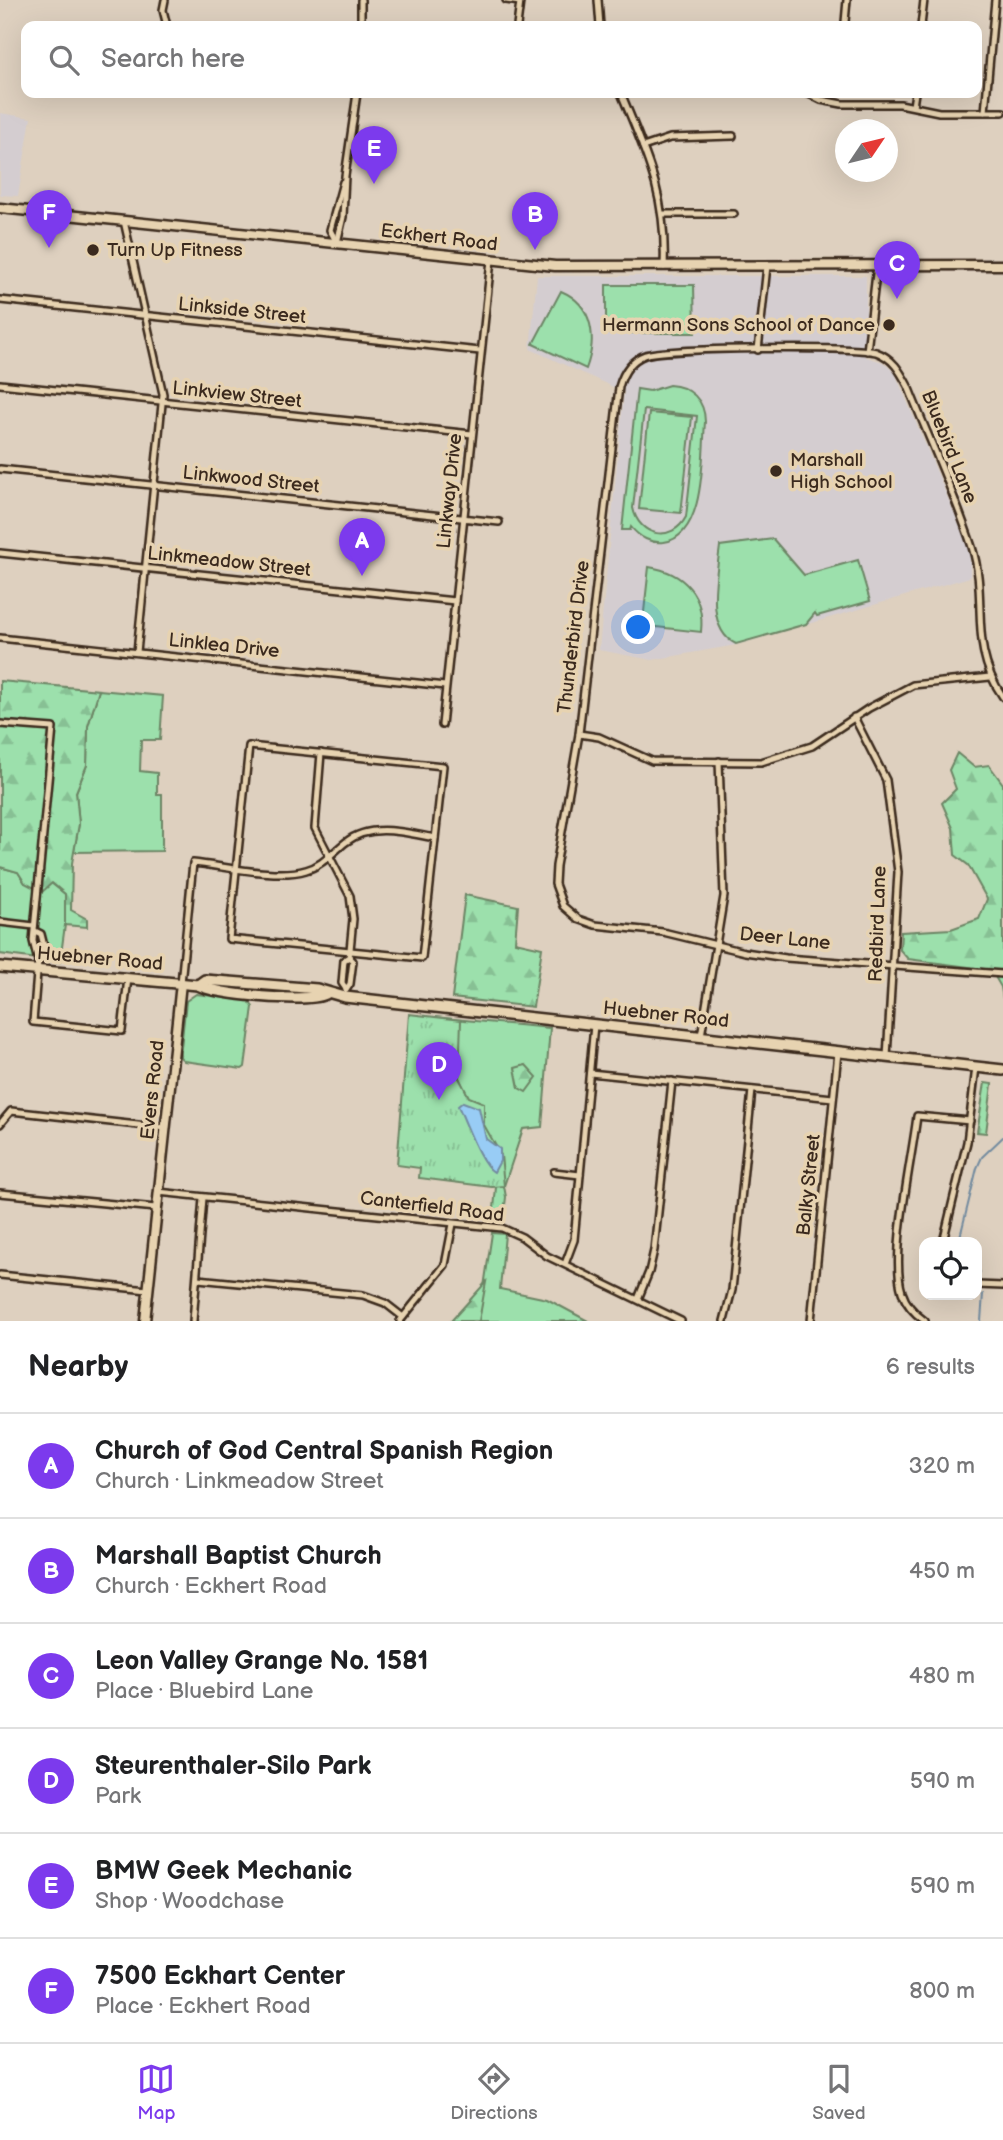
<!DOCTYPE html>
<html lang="en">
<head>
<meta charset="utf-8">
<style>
	:root { --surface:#fff; --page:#f6f6f6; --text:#202124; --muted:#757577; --line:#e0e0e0; --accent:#7c3aed }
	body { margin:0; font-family:"Balsamiq Sans",sans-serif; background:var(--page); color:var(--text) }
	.controls { position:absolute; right:21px; bottom:21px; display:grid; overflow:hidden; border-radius:14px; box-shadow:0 7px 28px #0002 }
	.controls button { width:63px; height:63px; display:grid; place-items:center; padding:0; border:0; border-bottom:2px solid var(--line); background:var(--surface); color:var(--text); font:35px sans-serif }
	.compass { position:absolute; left:835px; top:119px; width:63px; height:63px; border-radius:50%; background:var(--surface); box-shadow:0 7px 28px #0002; rotate:55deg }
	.you { position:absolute; left:639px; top:628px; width:24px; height:24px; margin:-18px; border:5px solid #fff; border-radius:50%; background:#1a73e8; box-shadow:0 0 0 10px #1a73e833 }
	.badge { display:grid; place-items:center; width:46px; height:46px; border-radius:50%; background:var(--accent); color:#fff; font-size:23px; font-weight:700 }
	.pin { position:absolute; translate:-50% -58px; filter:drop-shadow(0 2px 4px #0008) }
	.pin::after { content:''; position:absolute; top:37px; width:24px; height:21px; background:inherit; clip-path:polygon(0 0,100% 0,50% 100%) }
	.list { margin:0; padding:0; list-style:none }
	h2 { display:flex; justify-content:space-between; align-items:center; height:91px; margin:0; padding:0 28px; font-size:30px }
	h2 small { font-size:23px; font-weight:400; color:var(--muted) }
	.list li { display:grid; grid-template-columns:46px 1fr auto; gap:21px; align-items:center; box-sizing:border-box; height:105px; padding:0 28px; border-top:2px solid var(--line) }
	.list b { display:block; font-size:26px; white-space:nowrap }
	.list p { margin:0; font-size:23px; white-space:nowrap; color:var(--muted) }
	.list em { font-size:23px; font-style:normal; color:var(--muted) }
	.icon { flex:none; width:38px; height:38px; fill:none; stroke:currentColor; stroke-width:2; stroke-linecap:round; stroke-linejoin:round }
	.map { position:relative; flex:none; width:1003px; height:1321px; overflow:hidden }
	.search { position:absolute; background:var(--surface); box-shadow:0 7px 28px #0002; left:21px; right:21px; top:21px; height:77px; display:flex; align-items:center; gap:18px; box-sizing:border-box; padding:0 24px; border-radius:14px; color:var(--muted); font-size:26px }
	.sheet { height:721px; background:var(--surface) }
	nav { display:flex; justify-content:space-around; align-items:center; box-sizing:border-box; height:98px; border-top:2px solid var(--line); background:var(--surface); font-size:19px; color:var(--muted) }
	nav a { display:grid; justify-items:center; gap:4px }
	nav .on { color:var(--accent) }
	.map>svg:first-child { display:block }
</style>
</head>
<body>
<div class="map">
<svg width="1003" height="1321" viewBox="0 0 1003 1321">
	<defs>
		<pattern id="forest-firs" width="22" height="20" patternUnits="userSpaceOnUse" patternTransform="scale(1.75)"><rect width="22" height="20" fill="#9ce0ac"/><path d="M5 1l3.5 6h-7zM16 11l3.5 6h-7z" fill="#87c094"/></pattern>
		<pattern id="park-tufts" width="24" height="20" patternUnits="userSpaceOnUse" patternTransform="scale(1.75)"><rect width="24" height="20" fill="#9ce0ac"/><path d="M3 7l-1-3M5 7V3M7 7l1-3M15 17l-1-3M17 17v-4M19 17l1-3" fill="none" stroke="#87c094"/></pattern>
	</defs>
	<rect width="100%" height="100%" fill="#ded0bf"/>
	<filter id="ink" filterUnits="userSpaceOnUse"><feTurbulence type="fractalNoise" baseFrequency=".0143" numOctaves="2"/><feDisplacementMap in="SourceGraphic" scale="14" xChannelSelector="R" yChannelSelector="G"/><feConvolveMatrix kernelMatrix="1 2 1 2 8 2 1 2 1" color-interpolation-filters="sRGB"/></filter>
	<g filter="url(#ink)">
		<g fill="#d4cdd0">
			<path d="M0 113 31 118 18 196 0 195Z"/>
			<path d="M537 276H866V357L883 362 895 373 970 550V577L736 645 652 660 599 650 624 392 530 349Z"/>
		</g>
		<g fill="#9ce0ac" stroke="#6c8565" stroke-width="2" fill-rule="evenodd">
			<path d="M606 285H694L695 333H606Z"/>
			<path d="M561 291C594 305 597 339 586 369L533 344Z"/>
			<path d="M669 385C690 386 705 400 705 422 702 455 706 536 664 542 651 544 639 537 631 527L630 530H622L637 389 650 391ZM644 410 697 416 686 517C672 543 639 537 633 508Z"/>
			<path d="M649 413 692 417 681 513 639 509Z"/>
			<path d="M773 539 804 575 858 560 870 601 817 616 815 613 806 624 736 644C704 629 717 574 720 546Z"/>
			<path d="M649 567C684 572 705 596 701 632L647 626 643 621Z"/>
			<path d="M99 690 163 696 160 740H141L140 771 157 773V794H162V851L74 852 79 824 76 792 87 765 88 726Z"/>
			<path d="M0 867 18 872 25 883H51L65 894V925L60 962 0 954Z"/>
			<path d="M196 994 248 1000 253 1007 245 1067 242 1069 184 1061 180 1057 186 1001Z"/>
			<path d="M432 1017 550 1028 542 1127 523 1129 504 1186 506 1197 503 1222 493 1220 496 1187 488 1170 474 1111Z"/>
			<path d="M492 1233 505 1234 500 1289 547 1299 588 1321H479Z"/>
		</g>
		<g fill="url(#forest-firs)" stroke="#6c8565" stroke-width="2">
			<path d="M0 681 99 690 88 726 87 765 76 792 79 824 72 863 71 910 87 919V927L65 925V894L52 883 42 892 25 883 18 872 0 867Z"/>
			<path d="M957 753 974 767 989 765 1003 784V999L1001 987 991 970 908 959 900 950 901 932 951 929 979 919 987 899 968 865 955 855 953 828 942 803 956 789 949 770Z"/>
			<path d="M465 895 518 906 515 942 542 948 533 1007 452 998Z"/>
			<path d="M526 1065 537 1077 526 1092 519 1088 515 1068Z"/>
			<path d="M486 1282 479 1321H451Z"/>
		</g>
		<g fill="url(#park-tufts)" stroke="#6c8565" stroke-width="2">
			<path d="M409 1014 461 1020 459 1078 469 1097 484 1103V1125L501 1155 504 1186 492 1187 419 1178 420 1168 397 1165Z"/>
			<path d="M985 1083 992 1084 986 1133 977 1132Z"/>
		</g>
		<path fill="#98ccf5" stroke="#738b9f" stroke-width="2" d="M463 1102 479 1108 486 1139 500 1149V1161L494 1172C480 1165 466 1122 458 1106Z"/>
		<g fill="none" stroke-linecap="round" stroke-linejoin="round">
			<g stroke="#738b9f" stroke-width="2">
				<path d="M963 1242 960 1237 977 1168 982 1157 1003 1137"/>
				<path d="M977 1267 980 1272"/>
				<path d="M981 1321 983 1294"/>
			</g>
			<g stroke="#3b2a1e" stroke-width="10">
				<g id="minor">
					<path d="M165 0 163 10 166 22"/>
					<path d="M361 0V26"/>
					<path d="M506 0 520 2 517 26"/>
					<path d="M598 0 600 26"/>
					<path d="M845 22 847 0"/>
					<path d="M921 26 924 0"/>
					<path d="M621 93C647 156 667 196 664 267"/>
					<path d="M807 93 821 100 842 104H900L939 112H1003"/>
					<path d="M913 106 915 93"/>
					<path d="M985 112 995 0"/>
					<path d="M643 147 670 138 733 136"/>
					<path d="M664 214H734"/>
					<path d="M124 221 163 394 137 652"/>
					<path d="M337 243 343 217 345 176 357 93"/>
					<path d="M337 243 330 230 343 182"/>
					<path d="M0 300 480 351"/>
					<path d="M758 350 767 266"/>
					<path d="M867 351 877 265"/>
					<path d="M0 384 472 434"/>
					<path d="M0 469 499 522"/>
					<path d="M0 553 455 601"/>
					<path d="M0 638 445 686"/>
					<path d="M1003 697C967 645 989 601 972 547 954 492 929 439 908 386 900 371 893 358 876 352 855 346 664 348 645 355 631 360 623 373 619 387L579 734 556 866 555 884 563 906 578 919 595 925 663 932 745 952 786 958 1003 974"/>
					<path d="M854 717 886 780 898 872 887 1057"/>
					<path d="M0 724 53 728 33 941 38 961 33 1022 122 1031 128 978"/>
					<path d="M442 725 491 260"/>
					<path d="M579 734 599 737 652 761 761 762 812 746 869 708 913 685 990 677"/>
					<path d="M249 746 443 766 422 958 229 939Z"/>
					<path d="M321 753 315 828 350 896 353 919 350 950 349 957 344 960 342 983 346 989"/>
					<path d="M0 922 34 926"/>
					<path d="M35 931 41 934 46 954 38 961"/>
					<path d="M181 983 193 863C224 866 277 879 306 870 322 866 333 852 346 842 371 822 407 833 435 838"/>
					<path d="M346 990 350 984 353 961 349 957"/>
					<path d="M701 1036 724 896 719 761"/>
					<path d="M590 1073 833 1098"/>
					<path d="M0 1124 11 1111 165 1128"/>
					<path d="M554 1172 580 1175"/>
					<path d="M158 1192 502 1228 522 1237 547 1256 681 1321"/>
					<path d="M0 1193 156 1208"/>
					<path d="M943 1242 967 1142 976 1067"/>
					<path d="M565 1264 574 1240 594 1025"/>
					<path d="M0 1275 148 1290"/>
					<path d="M198 1279 363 1295 385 1303 403 1317"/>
					<path d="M977 1285 1003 1286"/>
					<path d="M638 1299 649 1272 654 1250 672 1081"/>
					<path d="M193 1321 203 1198"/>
					<path d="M400 1321 445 1265 453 1224"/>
					<path d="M724 1321 732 1290 752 1090"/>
					<path d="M811 1321 838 1052"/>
					<path d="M925 1321C915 1314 906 1305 902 1292 890 1255 912 1159 917 1116L970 1121"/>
				</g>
			</g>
			<g stroke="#3b2a1e" stroke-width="13">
				<g id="secondary">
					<path d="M0 208 555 266 1003 265"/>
					<path d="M145 1321 181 983"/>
				</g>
			</g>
			<g stroke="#3b2a1e" stroke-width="14">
				<g id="primary">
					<path d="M0 967 198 985C216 995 308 1003 326 994"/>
					<path d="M198 985 205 980 317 989 345 997 1003 1070"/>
				</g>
			</g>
			<use href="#minor" stroke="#e7d3b1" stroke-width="5"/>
			<use href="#secondary" stroke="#e7d3b1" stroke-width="8"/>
			<use href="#primary" stroke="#e7d3b1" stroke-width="9"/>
		</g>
	</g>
	<g fill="#3b2a1e" stroke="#e7d3b1" stroke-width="2.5">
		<circle cx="93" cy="250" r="7"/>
		<circle cx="889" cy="325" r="7"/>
		<circle cx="776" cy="471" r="7"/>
	</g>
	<g text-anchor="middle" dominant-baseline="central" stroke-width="7" stroke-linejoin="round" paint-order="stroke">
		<g font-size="19" fill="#3b2a1e" stroke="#e7d3b1">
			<text transform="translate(439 238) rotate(7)">Eckhert Road</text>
			<text transform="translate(242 311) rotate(6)">Linkside Street</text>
			<text transform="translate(237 395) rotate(6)">Linkview Street</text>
			<text transform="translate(949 447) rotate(68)">Bluebird Lane</text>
			<text transform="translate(251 480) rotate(6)">Linkwood Street</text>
			<text transform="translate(450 491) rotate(-84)">Linkway Drive</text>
			<text transform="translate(229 562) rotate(6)">Linkmeadow Street</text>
			<text transform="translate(574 637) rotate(-83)">Thunderbird Drive</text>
			<text transform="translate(224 646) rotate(6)">Linklea Drive</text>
			<text transform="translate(878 924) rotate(-88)">Redbird Lane</text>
			<text transform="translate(785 939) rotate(6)">Deer Lane</text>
			<text transform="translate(100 959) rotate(5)">Huebner Road</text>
			<text transform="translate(666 1015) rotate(6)">Huebner Road</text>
			<text transform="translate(153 1090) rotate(-84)">Evers Road</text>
			<text transform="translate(809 1185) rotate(-84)">Balky Street</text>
			<text transform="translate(432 1207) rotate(7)">Canterfield Road</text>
		</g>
		<g font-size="19" fill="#3b2a1e" stroke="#e7d3b1" text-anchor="start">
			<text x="107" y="250">Turn Up Fitness</text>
			<text x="875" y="325" text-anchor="end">Hermann Sons School of Dance</text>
			<text x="790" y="460">Marshall<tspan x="790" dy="22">High School</tspan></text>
		</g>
	</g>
</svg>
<div class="controls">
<button><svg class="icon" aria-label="locate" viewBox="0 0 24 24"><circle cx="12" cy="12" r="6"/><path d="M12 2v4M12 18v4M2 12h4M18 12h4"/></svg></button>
</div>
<svg class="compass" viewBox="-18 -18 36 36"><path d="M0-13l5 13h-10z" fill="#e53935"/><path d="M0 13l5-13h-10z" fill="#757577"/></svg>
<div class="you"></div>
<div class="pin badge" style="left:362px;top:576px">A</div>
<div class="pin badge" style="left:535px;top:250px">B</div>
<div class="pin badge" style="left:897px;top:299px">C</div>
<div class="pin badge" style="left:439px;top:1100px">D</div>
<div class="pin badge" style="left:374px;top:184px">E</div>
<div class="pin badge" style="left:49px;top:248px">F</div>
<div class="search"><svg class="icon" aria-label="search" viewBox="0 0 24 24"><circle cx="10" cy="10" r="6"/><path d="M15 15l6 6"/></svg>Search here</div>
</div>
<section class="sheet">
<h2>Nearby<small>6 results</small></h2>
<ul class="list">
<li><span class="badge">A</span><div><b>Church of God Central Spanish Region</b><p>Church · Linkmeadow Street</p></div><em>320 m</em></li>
<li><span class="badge">B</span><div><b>Marshall Baptist Church</b><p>Church · Eckhert Road</p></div><em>450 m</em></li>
<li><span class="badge">C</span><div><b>Leon Valley Grange No. 1581</b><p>Place · Bluebird Lane</p></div><em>480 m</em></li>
<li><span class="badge">D</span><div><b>Steurenthaler-Silo Park</b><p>Park</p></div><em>590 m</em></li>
<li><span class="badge">E</span><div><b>BMW Geek Mechanic</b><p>Shop · Woodchase</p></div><em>590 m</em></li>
<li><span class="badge">F</span><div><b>7500 Eckhart Center</b><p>Place · Eckhert Road</p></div><em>800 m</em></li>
</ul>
</section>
<nav>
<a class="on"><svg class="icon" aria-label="map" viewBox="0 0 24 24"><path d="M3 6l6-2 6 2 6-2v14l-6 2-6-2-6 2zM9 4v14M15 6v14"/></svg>Map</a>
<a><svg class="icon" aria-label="directions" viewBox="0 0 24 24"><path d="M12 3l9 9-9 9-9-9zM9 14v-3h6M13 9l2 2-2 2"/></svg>Directions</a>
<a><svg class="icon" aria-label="saved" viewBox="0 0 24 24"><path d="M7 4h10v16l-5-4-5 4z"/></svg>Saved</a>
</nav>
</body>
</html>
